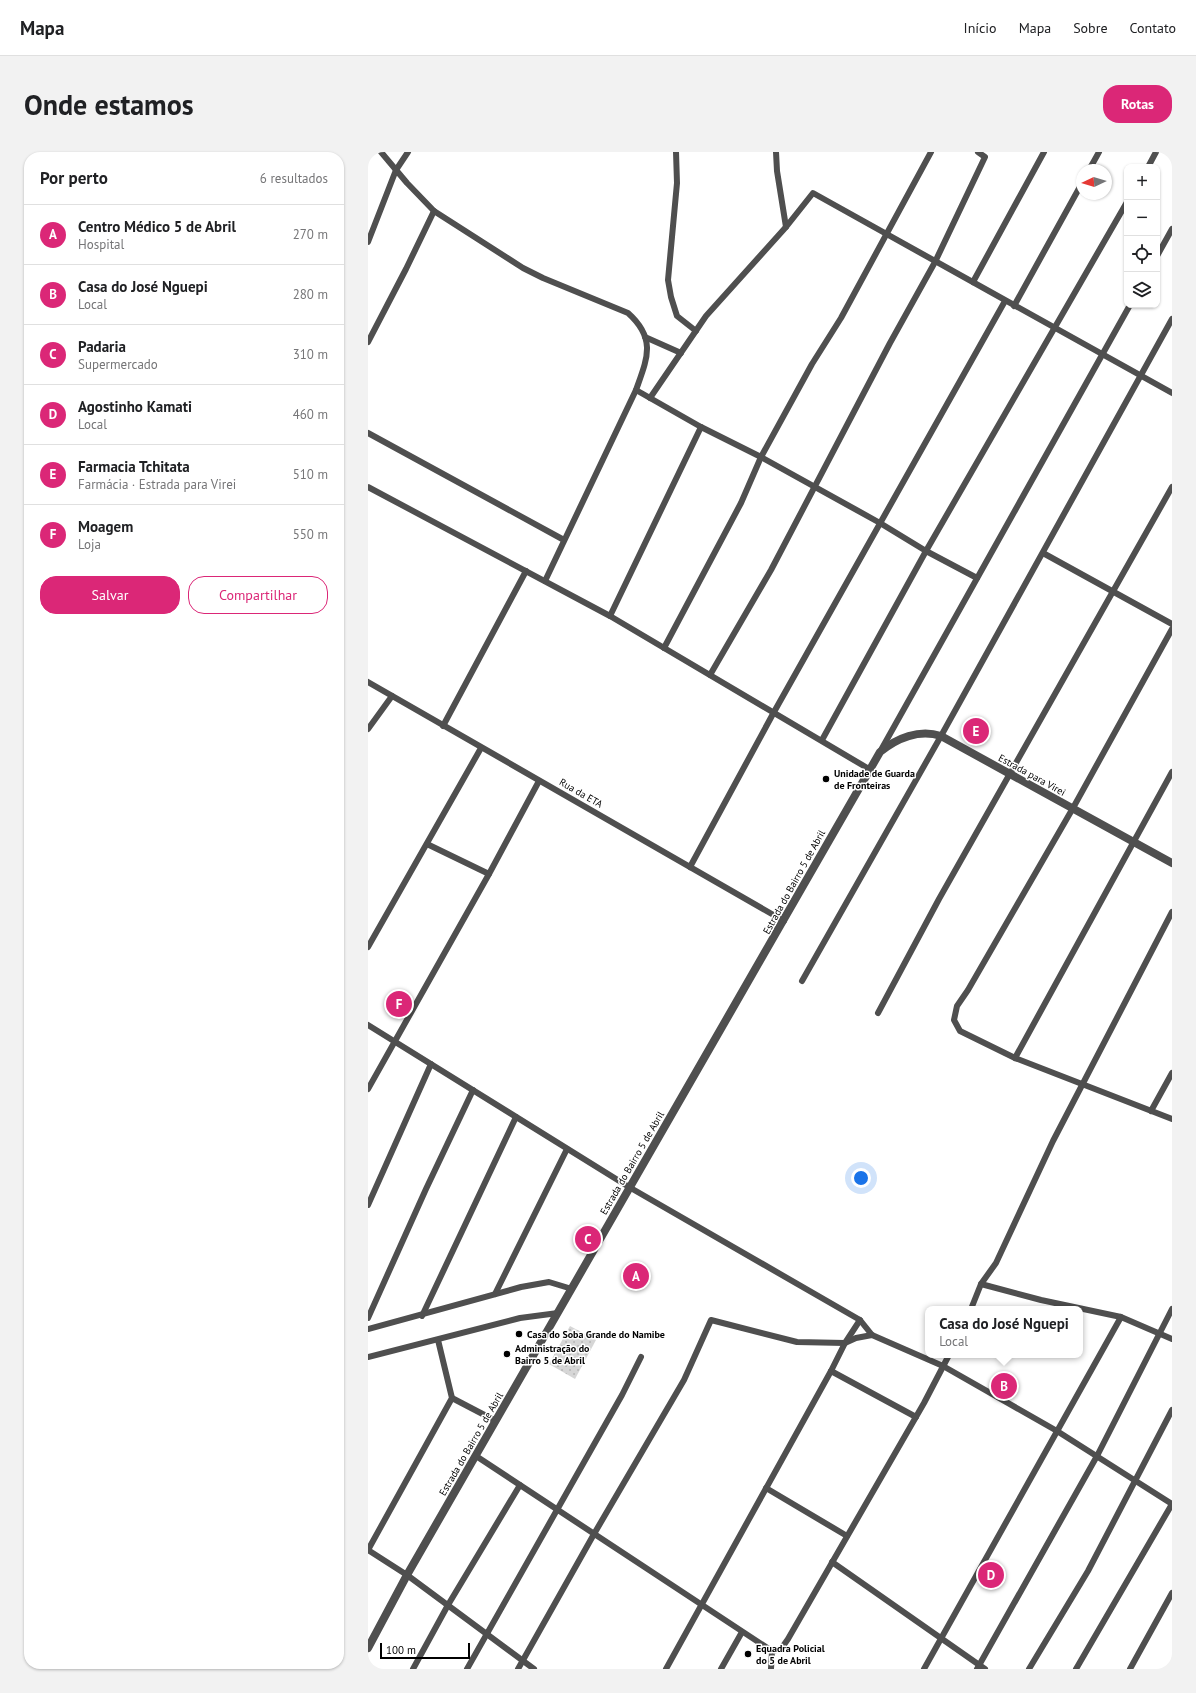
<!DOCTYPE html>
<html lang="pt">
<head>
<meta charset="utf-8">
<style>
	:root { --surface:#fff; --page:#f2f2f2; --text:#202124; --muted:#757577; --line:#e0e0e0; --accent:#db2777 }
	body { margin:0; font-family:"PT Sans",sans-serif; background:var(--page); color:var(--text) }
	.controls { position:absolute; right:12px; top:12px; display:grid; overflow:hidden; border-radius:8px; box-shadow:0 1px 3px #0004 }
	.controls button { width:36px; height:36px; display:grid; place-items:center; padding:0; border:0; border-bottom:1px solid var(--line); background:var(--surface); color:var(--text); font:20px sans-serif }
	.compass { position:absolute; left:708px; top:12px; width:36px; height:36px; border-radius:50%; background:var(--surface); box-shadow:0 1px 3px #0004; rotate:266deg }
	.scale { position:absolute; left:12px; bottom:10px; width:90px; box-sizing:border-box; padding-left:4px; border:2px solid #000; border-top:0; font-size:11px; line-height:14px; white-space:nowrap; color:#000; -webkit-text-stroke:3px #fff; paint-order:stroke }
	.you { position:absolute; left:493px; top:1026px; width:14px; height:14px; margin:-10px; border:3px solid #fff; border-radius:50%; background:#1a73e8; box-shadow:0 0 0 6px #1a73e833 }
	.badge { display:grid; place-items:center; width:26px; height:26px; border-radius:50%; background:var(--accent); color:#fff; font-size:13px; font-weight:700 }
	.pin { position:absolute; translate:-50% -50%; border:2px solid #fff; box-shadow:0 1px 4px #0006 }
	.popup { position:absolute; left:557px; top:1154px; width:158px; height:52px; box-sizing:border-box; display:grid; place-content:center; border-radius:8px; background:var(--surface); filter:drop-shadow(0 1px 3px #0005); font-size:13px; white-space:nowrap; color:var(--muted) }
	.popup b { font-size:15px; color:var(--text) }
	.popup::after { content:''; position:absolute; left:50%; top:100%; margin-left:-8px; border:8px solid transparent; border-top-color:var(--surface) }
	.list { margin:0; padding:0; list-style:none }
	h2 { display:flex; justify-content:space-between; align-items:center; height:52px; margin:0; padding:0 16px; font-size:17px }
	h2 small { font-size:13px; font-weight:400; color:var(--muted) }
	.list li { display:grid; grid-template-columns:26px 1fr auto; gap:12px; align-items:center; box-sizing:border-box; height:60px; padding:0 16px; border-top:1px solid var(--line) }
	.list b { display:block; font-size:15px; white-space:nowrap }
	.list p { margin:0; font-size:13px; white-space:nowrap; color:var(--muted) }
	.list em { font-size:13px; font-style:normal; color:var(--muted) }
	.actions { display:flex; gap:8px; padding:12px 16px }
	.actions a { flex:1; padding:9px 0; border:1px solid var(--accent); border-radius:16px; text-align:center; font-size:14px; color:var(--accent) }
	.actions .main { background:var(--accent); color:#fff }
	.icon { flex:none; width:22px; height:22px; fill:none; stroke:currentColor; stroke-width:2; stroke-linecap:round; stroke-linejoin:round }
	.map { position:relative; flex:none; width:804px; height:1517px; overflow:hidden; border-radius:16px }
	header { display:flex; align-items:center; gap:24px; box-sizing:border-box; height:56px; padding:0 20px; background:var(--surface); border-bottom:1px solid var(--line) }
	header strong { font-size:19px }
	nav { display:flex; gap:22px; margin-inline-start:auto; font-size:14px }
	.intro { display:flex; align-items:center; justify-content:space-between; box-sizing:border-box; height:96px; padding:0 24px }
	h1 { margin:0; font-size:28px }
	.button { padding:10px 18px; border-radius:16px; background:var(--accent); color:#fff; font-size:14px; font-weight:700 }
	main { display:flex; gap:24px; padding:0 24px }
	aside { flex:1; background:var(--surface); border-radius:16px; box-shadow:0 1px 3px #0004 }
	.map>svg:first-child { display:block }
</style>
</head>
<body>
<header>
<strong>Mapa</strong>
<nav><a>Início</a><a>Mapa</a><a>Sobre</a><a>Contato</a></nav>
</header>
<div class="intro"><h1>Onde estamos</h1><a class="button">Rotas</a></div>
<main>
<aside>
<h2>Por perto<small>6 resultados</small></h2>
<ul class="list">
<li><span class="badge">A</span><div><b>Centro Médico 5 de Abril</b><p>Hospital</p></div><em>270 m</em></li>
<li><span class="badge">B</span><div><b>Casa do José Nguepi</b><p>Local</p></div><em>280 m</em></li>
<li><span class="badge">C</span><div><b>Padaria</b><p>Supermercado</p></div><em>310 m</em></li>
<li><span class="badge">D</span><div><b>Agostinho Kamati</b><p>Local</p></div><em>460 m</em></li>
<li><span class="badge">E</span><div><b>Farmacia Tchitata</b><p>Farmácia · Estrada para Virei</p></div><em>510 m</em></li>
<li><span class="badge">F</span><div><b>Moagem</b><p>Loja</p></div><em>550 m</em></li>
</ul>
<div class="actions"><a class="main">Salvar</a><a>Compartilhar</a></div>
</aside>
<div class="map">
<svg width="804" height="1517" viewBox="0 0 804 1517">
	<defs>
		<pattern id="grass-dots" width="8" height="8" patternUnits="userSpaceOnUse"><rect width="8" height="8" fill="#d6d6d6"/><path d="M2 2h.1M6 6h.1" fill="none" stroke="#b6b6b6" stroke-width="1.8" stroke-linecap="round"/></pattern>
	</defs>
	<rect width="100%" height="100%" fill="#fff"/>
	<path fill="url(#grass-dots)" d="M202 1174 228 1188 207 1227 181 1212Z"/>
	<g fill="none" stroke-linecap="round" stroke-linejoin="round">
		<g stroke="#4f4f4f" stroke-width="6">
			<path d="M13 0 39 31 66 59 155 116 175 126 260 161C289 187 279 207 268 238L177 429"/>
			<path d="M308 0 309 31 300 128 303 145 309 164 328 179"/>
			<path d="M408 0 409 19 418 75"/>
			<path d="M780 15 788 0"/>
			<path d="M721 18 731 0"/>
			<path d="M0 90 28 18 40 0"/>
			<path d="M789 104 804 77"/>
			<path d="M605 130 676 0"/>
			<path d="M646 154 714 31"/>
			<path d="M277 185 313 201"/>
			<path d="M0 190 38 117 66 59"/>
			<path d="M268 238 333 275 393 305 512 371 558 399 609 426"/>
			<path d="M282 246 338 164 418 75 445 41 804 241"/>
			<path d="M0 281 196 388"/>
			<path d="M0 335 242 464 501 617"/>
			<path d="M675 401 804 472"/>
			<path d="M242 464 333 275"/>
			<path d="M804 477 705 656 600 838 589 854 586 868 592 879 647 906 804 967"/>
			<path d="M296 496 373 351 393 305 444 212 473 166 563 0"/>
			<path d="M342 523 403 418 522 191 567 110 617 5 610 0"/>
			<path d="M0 530 416 769"/>
			<path d="M75 574 158 419"/>
			<path d="M0 577 24 544"/>
			<path d="M454 588 558 399 759 50"/>
			<path d="M513 598 762 153"/>
			<path d="M59 692 121 722"/>
			<path d="M322 715 406 560 637 149"/>
			<path d="M0 795 113 596"/>
			<path d="M434 829 573 584 804 167"/>
			<path d="M510 861 571 747 804 335"/>
			<path d="M0 873 261 1035 492 1168 504 1183 575 1214 689 1279 804 1352"/>
			<path d="M647 906 804 620"/>
			<path d="M0 937 121 722 171 629"/>
			<path d="M783 959 804 921"/>
			<path d="M0 1053 63 912"/>
			<path d="M613 1132 673 1148 753 1165 804 1187"/>
			<path d="M127 1142 199 997"/>
			<path d="M603 1157 613 1132 628 1111 685 989 804 760"/>
			<path d="M54 1164 148 965"/>
			<path d="M0 1166 58 1037 105 938"/>
			<path d="M0 1177 153 1135 181 1130 204 1137"/>
			<path d="M0 1205 152 1166 190 1161"/>
			<path d="M463 1219 548 1265"/>
			<path d="M84 1246 128 1269"/>
			<path d="M108 1304 404 1499"/>
			<path d="M398 1336 479 1384"/>
			<path d="M0 1398 84 1246 70 1188"/>
			<path d="M0 1398 39 1423 166 1517"/>
			<path d="M464 1410 617 1517"/>
			<path d="M45 1517 80 1453 152 1333"/>
			<path d="M99 1517 254 1243 273 1205"/>
			<path d="M150 1517 226 1382 316 1228 343 1168 429 1190 477 1191 488 1186 504 1183"/>
			<path d="M298 1517 463 1219 477 1191 492 1168"/>
			<path d="M353 1517 374 1480"/>
			<path d="M403 1517 404 1499 413 1497 420 1487 556 1251 581 1203"/>
			<path d="M556 1517 753 1165"/>
			<path d="M609 1517 729 1304 804 1157"/>
			<path d="M661 1517 720 1419 804 1258"/>
			<path d="M708 1517 804 1352"/>
			<path d="M762 1517 804 1441"/>
		</g>
		<path stroke="#4f4f4f" stroke-width="8" d="M0 1496 39 1423 512 600C529 586 551 577 573 584L804 711"/>
	</g>
	<g fill="#000" stroke="#fff" stroke-width="1.5">
		<circle cx="458" cy="627" r="4"/>
		<circle cx="151" cy="1182" r="4"/>
		<circle cx="139" cy="1202" r="4"/>
		<circle cx="380" cy="1502" r="4"/>
	</g>
	<g text-anchor="middle" dominant-baseline="central" stroke-width="3" stroke-linejoin="round" paint-order="stroke">
		<g font-size="10" font-weight="bold" fill="#000" stroke="#fff" text-anchor="start">
			<text x="466" y="621">Unidade de Guarda<tspan x="466" dy="12">de Fronteiras</tspan></text>
			<text x="159" y="1182">Casa do Soba Grande do Namibe</text>
			<text x="147" y="1196">Administração do<tspan x="147" dy="12">Bairro 5 de Abril</tspan></text>
			<text x="388" y="1496">Equadra Policial<tspan x="388" dy="12">do 5 de Abril</tspan></text>
		</g>
		<g font-size="10" fill="#000" stroke="#fff">
			<text transform="translate(664 623) rotate(29)">Estrada para Virei</text>
			<text transform="translate(213 641) rotate(30)">Rua da ETA</text>
			<text transform="translate(426 730) rotate(-61)">Estrada do Bairro 5 de Abril</text>
			<text transform="translate(264 1011) rotate(-60)">Estrada do Bairro 5 de Abril</text>
			<text transform="translate(103 1292) rotate(-60)">Estrada do Bairro 5 de Abril</text>
		</g>
	</g>
</svg>
<div class="controls">
<button>+</button>
<button>−</button>
<button><svg class="icon" aria-label="locate" viewBox="0 0 24 24"><circle cx="12" cy="12" r="6"/><path d="M12 2v4M12 18v4M2 12h4M18 12h4"/></svg></button>
<button><svg class="icon" aria-label="layers" viewBox="0 0 24 24"><path d="M12 4l9 5-9 5-9-5zM3 14l9 5 9-5"/></svg></button>
</div>
<svg class="compass" viewBox="-18 -18 36 36"><path d="M0-13l5 13h-10z" fill="#e53935"/><path d="M0 13l5-13h-10z" fill="#757577"/></svg>
<div class="scale">100 m</div>
<div class="you"></div>
<div class="pin badge" style="left:268px;top:1124px">A</div>
<div class="pin badge" style="left:636px;top:1234px">B</div>
<div class="popup"><b>Casa do José Nguepi</b>Local</div>
<div class="pin badge" style="left:220px;top:1087px">C</div>
<div class="pin badge" style="left:623px;top:1423px">D</div>
<div class="pin badge" style="left:608px;top:579px">E</div>
<div class="pin badge" style="left:31px;top:852px">F</div>
</div>
</main>
</body>
</html>
